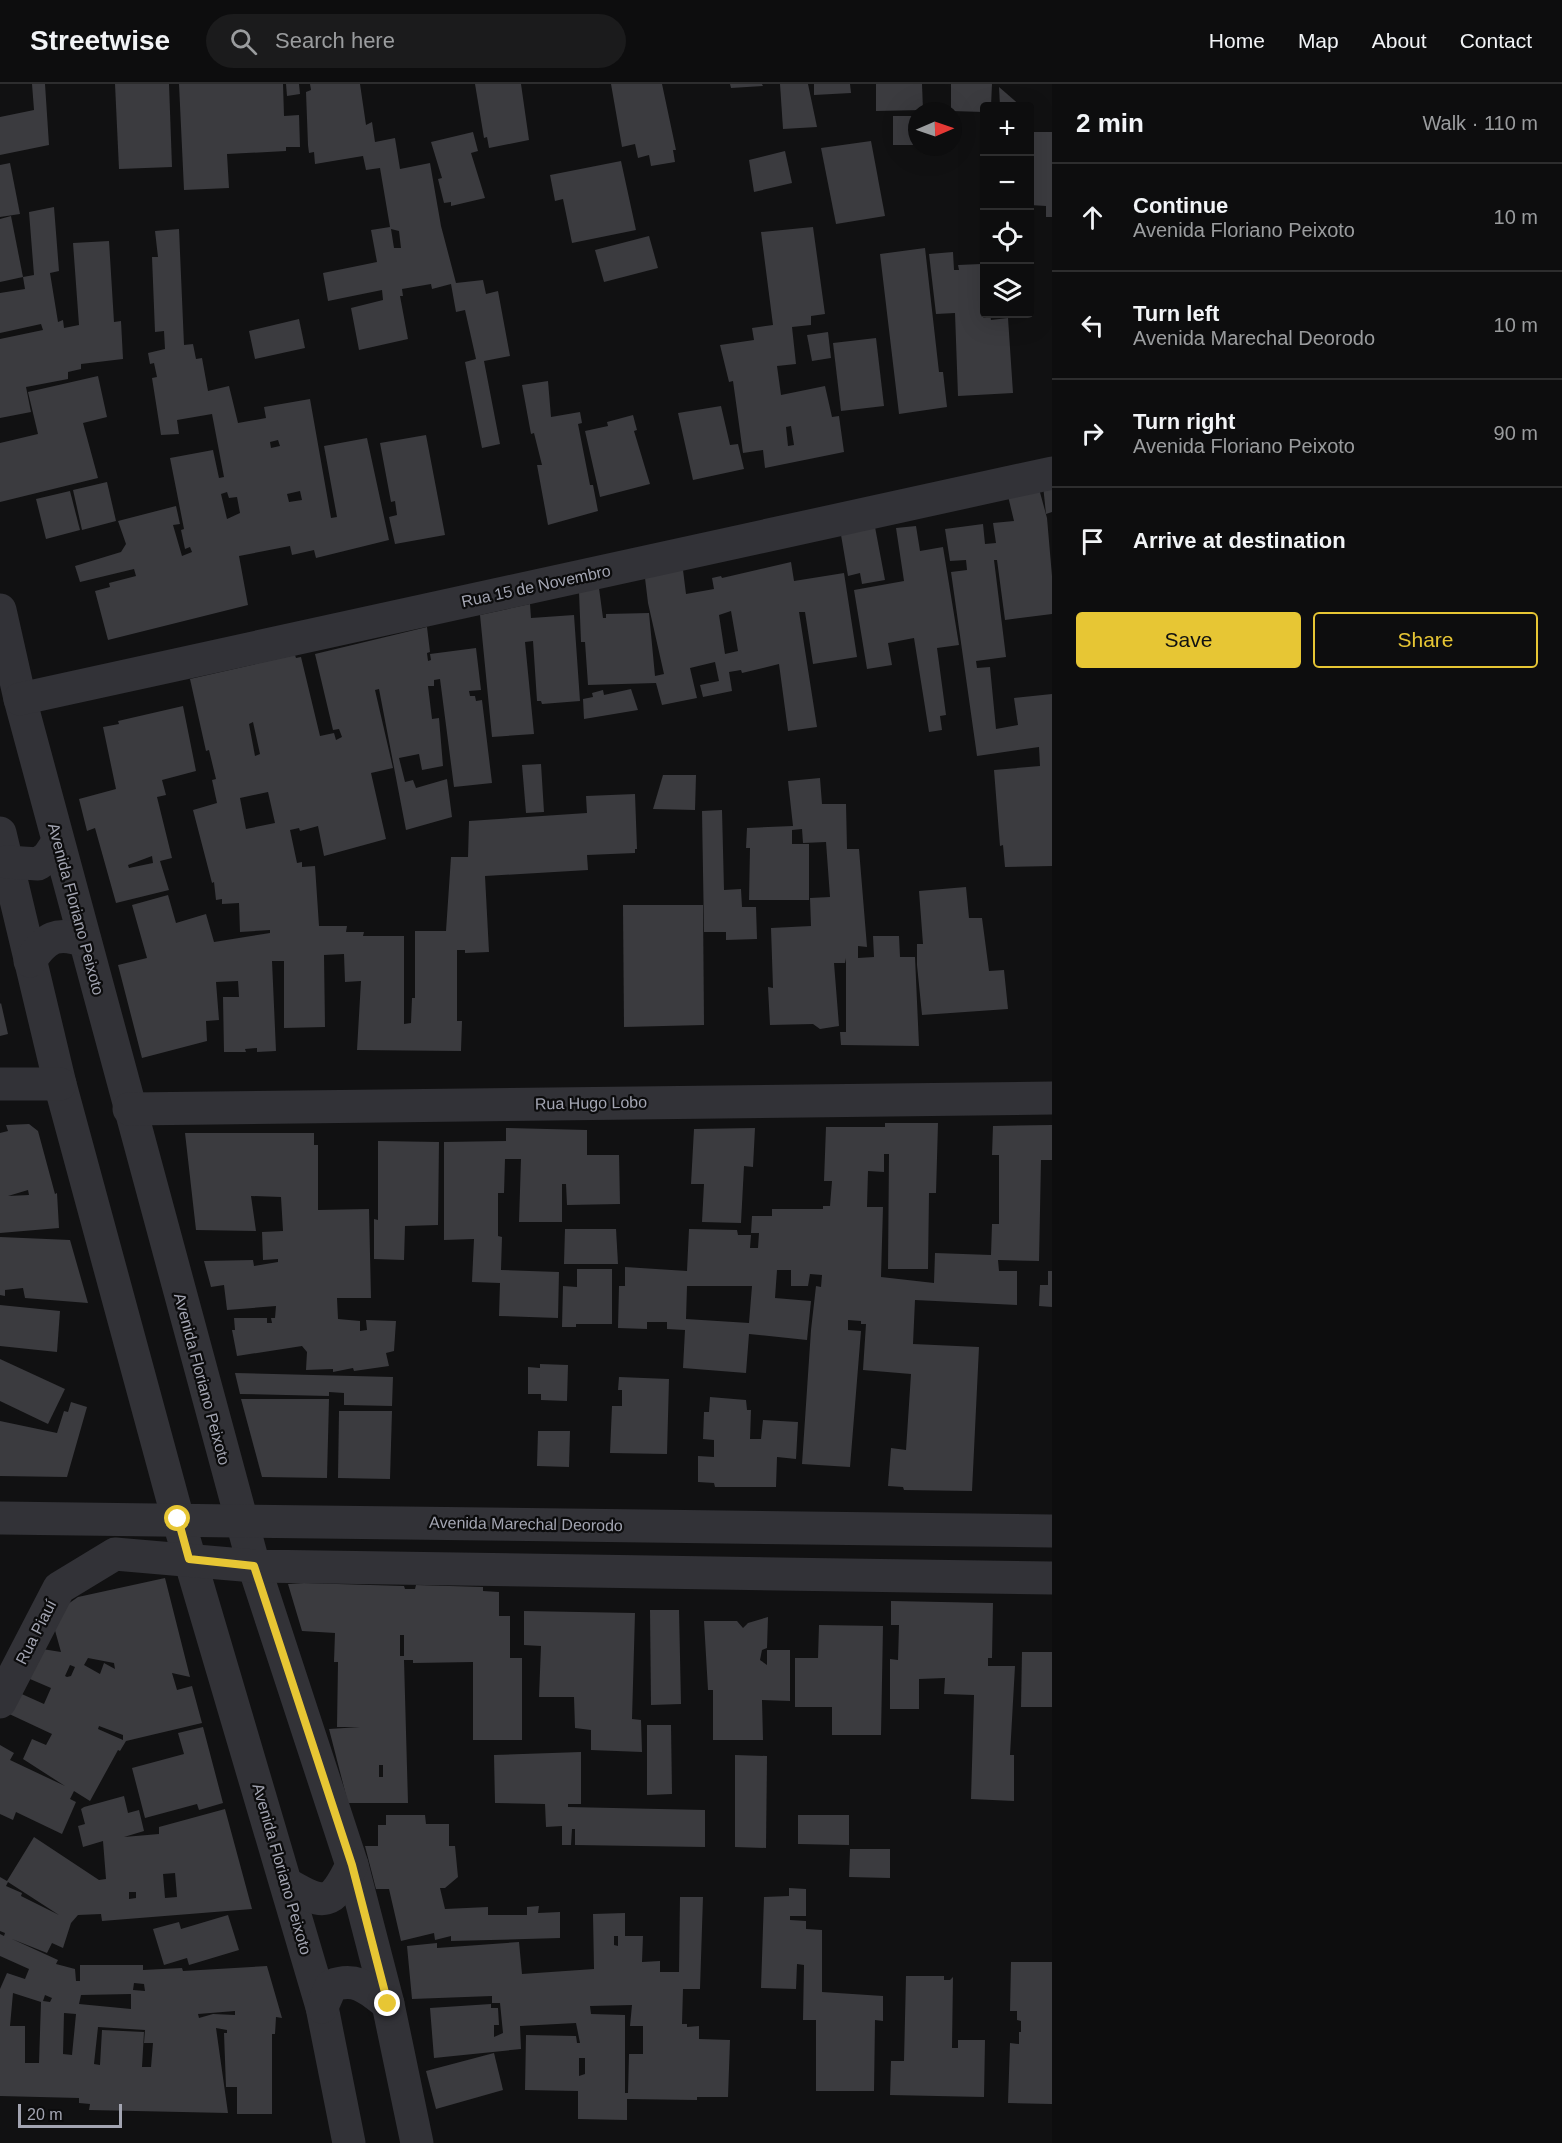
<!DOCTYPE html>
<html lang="en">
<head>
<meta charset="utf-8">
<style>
	:root { --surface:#0d0d0e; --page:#1b1b1c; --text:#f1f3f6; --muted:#9a9c9e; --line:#2d2d2e; --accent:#e7c634 }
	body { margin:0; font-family:Arial,sans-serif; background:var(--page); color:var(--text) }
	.controls { position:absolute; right:18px; top:18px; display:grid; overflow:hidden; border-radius:6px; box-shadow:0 6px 24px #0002 }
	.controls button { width:54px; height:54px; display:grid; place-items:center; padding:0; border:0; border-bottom:2px solid var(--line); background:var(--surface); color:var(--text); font:30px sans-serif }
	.compass { position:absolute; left:908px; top:18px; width:54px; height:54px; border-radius:50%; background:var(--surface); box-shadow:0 6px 24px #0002; rotate:88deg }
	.scale { position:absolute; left:18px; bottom:15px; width:104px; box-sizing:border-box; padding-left:6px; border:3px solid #a3a5b2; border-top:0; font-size:16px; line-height:21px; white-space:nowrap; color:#a3a5b2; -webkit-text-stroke:4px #0c0c0d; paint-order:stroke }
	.stop { position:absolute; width:18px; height:18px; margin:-14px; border:4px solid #e7c634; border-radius:50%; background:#fff }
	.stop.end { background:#e7c634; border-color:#fff; box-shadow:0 2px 6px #0008 }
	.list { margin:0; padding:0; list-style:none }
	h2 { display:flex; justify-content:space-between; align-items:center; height:78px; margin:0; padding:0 24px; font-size:26px }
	h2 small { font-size:20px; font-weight:400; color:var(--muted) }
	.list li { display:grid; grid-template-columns:39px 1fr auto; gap:18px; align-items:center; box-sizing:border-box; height:108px; padding:0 24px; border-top:2px solid var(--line) }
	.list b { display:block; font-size:22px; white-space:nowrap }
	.list p { margin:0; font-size:20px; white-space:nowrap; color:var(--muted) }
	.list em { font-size:20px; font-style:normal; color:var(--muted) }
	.actions { display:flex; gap:12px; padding:18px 24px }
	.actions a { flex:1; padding:14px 0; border:2px solid var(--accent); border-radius:6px; text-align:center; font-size:21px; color:var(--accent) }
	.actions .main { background:var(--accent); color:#111 }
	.icon { flex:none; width:33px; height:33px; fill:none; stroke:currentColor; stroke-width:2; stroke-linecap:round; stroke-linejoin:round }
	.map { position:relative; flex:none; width:1052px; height:2059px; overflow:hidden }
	header { display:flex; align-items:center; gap:36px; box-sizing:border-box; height:84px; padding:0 30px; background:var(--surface); border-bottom:2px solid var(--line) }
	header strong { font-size:28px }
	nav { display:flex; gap:33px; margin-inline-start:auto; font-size:21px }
	.search { width:420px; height:54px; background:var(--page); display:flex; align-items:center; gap:15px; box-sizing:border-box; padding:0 21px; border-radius:33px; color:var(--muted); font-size:22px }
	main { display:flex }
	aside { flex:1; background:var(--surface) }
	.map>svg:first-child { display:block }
</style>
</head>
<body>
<header>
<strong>Streetwise</strong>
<div class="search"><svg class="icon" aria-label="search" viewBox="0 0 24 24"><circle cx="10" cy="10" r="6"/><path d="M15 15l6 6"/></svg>Search here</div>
<nav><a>Home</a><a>Map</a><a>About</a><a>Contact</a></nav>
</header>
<main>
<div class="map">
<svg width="1052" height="2059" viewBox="0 0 1052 2059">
	<rect width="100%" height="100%" fill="#111112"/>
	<g fill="#3b3b3f" fill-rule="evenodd">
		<path d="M32 0H45L49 61 0 71V33L34 26Z"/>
		<path d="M115 0H169L172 83 119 85Z"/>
		<path d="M179 0H283L284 32 299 31 300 63H286V67L227 70 229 104 184 106Z"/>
		<path d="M286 0H299L300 10 287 12Z"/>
		<path d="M310 0H360L366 41 372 38 375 58 395 54 400 85 430 79 441 142 456 199 483 196 486 210 498 207 510 272 484 277 500 360 482 364 465 278 476 275 465 226 456 228 451 200 432 205 431 200 402 205 403 212H400L408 255 359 266 351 224 383 216 382 206 328 217 323 189 377 178 371 146 390 143 380 84 366 86 363 72 315 80 314 68 309 69 308 61 306 8 311 6ZM391 145 399 147 401 164H394Z"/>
		<path d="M475 0H521L529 56 489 64 487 53 484 54Z"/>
		<path d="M611 0H662L676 66H673L675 78 651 82 649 71 638 74 635 60 622 63Z"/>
		<path d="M730 0H762L763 2 731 4Z"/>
		<path d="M780 0H808L817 43 783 45Z"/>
		<path d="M814 0H850L851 9 814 11Z"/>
		<path d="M876 0H922L923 26 876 27Z"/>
		<path d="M951 0H992L991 22H984V28L951 27Z"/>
		<path d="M999 3 1021 22H1000Z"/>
		<path d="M893 32H916L915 61H893Z"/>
		<path d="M473 48 478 67 471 69 485 114 451 122V118L444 119 438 95 442 94 431 58Z"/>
		<path d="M1030 48H1052V133H1046V122L1030 121Z"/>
		<path d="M871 57 885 132 836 140 821 64Z"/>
		<path d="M785 67 792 99 754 108 749 76Z"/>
		<path d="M621 77 636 146 572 159 563 115 555 117 550 91Z"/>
		<path d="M10 79 20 130 0 133V81Z"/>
		<path d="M54 123 59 187 50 189 58 238 63 236 64 244 79 241 73 159 109 157 114 238 121 237 123 275 81 280V285L68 288V295L26 303 31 328 0 334V255L43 246 41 240 0 249V209L25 205 23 193 34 191 29 128Z"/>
		<path d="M11 132 23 193 0 198V135Z"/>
		<path d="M813 143 825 230 811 232V241L792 243 796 280 777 282 781 311 825 302 832 333 839 332 844 368 765 384 763 366 743 369 733 297 729 298 720 261 754 256 752 244 773 241 761 148ZM791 342 794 361 788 362 786 343Z"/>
		<path d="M179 145 184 261 193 260 196 275 202 274 208 307 229 302 238 339 266 334 264 323 310 315 331 434 337 433 324 362 367 354 389 456 316 474 314 466 292 471 290 462 239 472 248 521 108 556 95 507 110 503 109 499 136 492 134 485 80 498 75 482 121 468 126 460 118 437 176 422 180 440 173 441 182 472 192 468 190 463 185 465 181 446 184 445 170 374 213 366 219 394 224 393 212 330 177 336 179 350 161 351 152 294 157 293 154 279 150 280 148 269 165 265 164 247 155 248 152 173H158L155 147ZM278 356 280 362 271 364 270 358ZM300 407 302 416 289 418 287 410ZM227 408 229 414 237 413 240 429 227 435 221 410Z"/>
		<path d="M649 152 658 184 604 198 595 166Z"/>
		<path d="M925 164 939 288H943L947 323 899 330 880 170Z"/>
		<path d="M953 168 954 186H959L958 181 981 180V190H984V230H990L991 236 1008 234 1013 309 958 312 955 229 936 230 929 170Z"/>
		<path d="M299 235 305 264 255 275 249 247Z"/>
		<path d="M828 248 831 274 812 277 807 251Z"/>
		<path d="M876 254 884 322 841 327 833 259Z"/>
		<path d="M98 292 107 333 83 339 98 394 0 418V359L38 350 28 308Z"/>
		<path d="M548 297 551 333 580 328 582 339 578 340 590 401H593L598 427 548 441 537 381H542L534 349 531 350 522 301Z"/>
		<path d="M721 322 730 361 738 360 744 385 693 396 678 329Z"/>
		<path d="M633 331 637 346 634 347 650 400 600 413 585 347 608 342 607 338Z"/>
		<path d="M426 351 445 451 395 460 389 433 397 431 395 417 391 418 380 359Z"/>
		<path d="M107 398 116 437 82 446 73 406Z"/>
		<path d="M1052 399V428L1046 430 1043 401Z"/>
		<path d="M1038 401 1047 434 1052 492V530L1005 536 997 476H994L1006 573 976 577 977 584 990 583 996 645 1018 641 1014 614 1052 610V782L1005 783 1003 761 1000 762 994 686 1040 682 1039 663 977 672 951 488 967 486 966 476 950 477 945 445 983 440 985 460 996 459 993 439 1014 437 1008 412Z"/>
		<path d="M70 407 80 446 46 455 36 415Z"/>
		<path d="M916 442 920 467 943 463 959 561 937 564 946 631 940 632 942 646 929 648 914 554 888 559 892 581 867 585 854 506 904 497 896 444Z"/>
		<path d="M875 443 885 496 862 500 860 489 848 492 841 451Z"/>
		<path d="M791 478 794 497 844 489 857 573 813 580 805 528H799L817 643 788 647 779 580 742 589 741 586 729 588 732 607 703 613 700 601 719 597 715 578 690 584 697 614 662 621 656 599 588 601 585 558H581L579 508 599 504 603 534H606V530L649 529 655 592 664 590 648 519 645 494 683 486 686 510 714 505 712 494 721 492 722 494ZM731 527 738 567 725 570 719 531Z"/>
		<path d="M530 520 531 534 574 531 580 617 542 620 541 617H537L533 557 525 558 534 650 492 653 480 531Z"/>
		<path d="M427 543 430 568 427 569 428 577 431 576 430 570 476 564 481 606 469 607 470 612H475L476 617 482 616 492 699 454 703 440 595 434 596V602H428L432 635 439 634 443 682 422 686 419 670 399 674 405 698 413 696 416 704 447 695 452 733 406 746 379 605 375 606 393 684 371 689 386 755 324 772 318 742 300 747 299 744 290 746 297 779 302 778V783L315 782 319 842H347L346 848H364L363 852H404V940L411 939 412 914H415V847H446L451 773H468L469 737 587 729 586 712 635 710 637 765H635V769L587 771 588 786 485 792 489 868 465 869V866H457V937H462L461 967 357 966 361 897 345 898 344 870 324 871 325 943 284 944V877H272L276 967 257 968V964L245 965 246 968H224L223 913H239L238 897 216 898 219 936 206 937 207 957 142 974 118 881 147 874 132 821 168 811 176 839 206 830 214 858 270 849V846L240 848 239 819 222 820V815L216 816 214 798 212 799 193 726 217 719 212 696 216 695 209 666 206 667 190 595 295 571 296 574 301 573 320 652 334 649 336 656 342 653 339 645 333 646 315 570ZM253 638 260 670 255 672 249 640ZM268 708 275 739 246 745 240 714Z"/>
		<path d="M631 605 638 626 584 635 583 615 593 613 592 609 603 606 604 611Z"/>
		<path d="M183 622 196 687 162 696 166 711 157 713 172 774 160 777 169 806 116 819 95 744 87 747 79 715 116 705 103 643 119 640 118 637ZM152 772 153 779 129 784 128 781Z"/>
		<path d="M541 680 544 728 526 729 522 681Z"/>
		<path d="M663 691H696L695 726 653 725Z"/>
		<path d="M820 694 822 720H846L847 765H859L867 863 858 862V874L874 873 873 852H899L900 873H915L919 962 841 961 840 948H846V874L845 879H834L839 942 820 945 813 940 770 941 768 903 773 904 771 844 811 842 810 814 830 813 826 758 803 759 802 745 792 746V760H809V816H749L750 764H746L747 744 793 742 788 697Z"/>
		<path d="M722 726 724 806 741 805 742 823H756L757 855 726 856V848H704L702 727Z"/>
		<path d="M966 803 969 834H982L989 887 1004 886 1008 925 922 931 917 881V860H923L919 807Z"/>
		<path d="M623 821H703L704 941 624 943Z"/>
		<path d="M1 919 8 950 0 952V920Z"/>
		<path d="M885 1039H938L936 1109H929L928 1185H888L889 1070H884V1088L868 1087 867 1123H883L881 1193 934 1199 935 1169 991 1171 992 1140H999V1071H992L993 1042 1052 1041V1076H1041L1039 1177 998 1176 999 1187H1017V1221L915 1216 913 1260 979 1263 972 1407 904 1406 903 1403 888 1402 891 1364 906 1366 911 1290 863 1286 866 1240H861V1237L848 1236V1246L861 1247 850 1383 802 1380 811 1246 816 1202 821 1203 822 1191 810 1190 808 1202H791V1186H777L775 1214 811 1217 807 1256 749 1250 746 1289 683 1284 685 1246 667 1245V1238H647V1245L618 1244 619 1202H625V1183L687 1187 689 1145 737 1146 738 1151H751L750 1164H758L759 1149H751L752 1132H772V1125H823V1122H830L832 1097H824L826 1043H885ZM687 1202H752L749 1239 686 1235Z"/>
		<path d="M29 1040 38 1047 55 1110 57 1109 59 1144 0 1149V1049L8 1047 6 1041ZM28 1106 29 1111 8 1112Z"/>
		<path d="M506 1044 587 1046V1071H619L620 1120 567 1121 566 1100H562V1138H519L521 1075H505L504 1109H498V1152L502 1153 501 1186 559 1188 558 1234 499 1232 500 1199 472 1198 474 1155 444 1156V1058L506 1057Z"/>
		<path d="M755 1044 753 1083 744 1082 741 1139 702 1138 704 1100H691L694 1045Z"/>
		<path d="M185 1049H314V1061H318V1126L369 1125 371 1214H337L338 1235 360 1237V1247L367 1246 366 1236 396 1237 394 1267 386 1269 389 1282 354 1287 353 1284 333 1288V1285L306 1286 307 1268 302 1262 237 1272 232 1246H235L234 1234H267V1239H272L271 1234H275L276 1222 227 1226 224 1201 211 1203 204 1177 253 1176 254 1182 278 1178V1175L263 1176 262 1148 283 1147 281 1113 251 1112 256 1147 196 1146Z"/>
		<path d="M378 1057 439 1058 438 1141 405 1142 404 1176 374 1175V1135L378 1136Z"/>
		<path d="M565 1145H616L618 1180H564Z"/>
		<path d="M0 1153 70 1156 88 1219 25 1214 23 1204 5 1206V1212L0 1211Z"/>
		<path d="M577 1185H612V1240H576V1243H562L563 1202 577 1203Z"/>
		<path d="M1048 1187H1052V1223L1039 1222 1040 1201H1048Z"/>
		<path d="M0 1221 60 1227 57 1268 0 1262Z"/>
		<path d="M0 1275 65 1305 48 1340 0 1317Z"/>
		<path d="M540 1280 568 1281 567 1317 541 1316V1310H528V1283L540 1284Z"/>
		<path d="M235 1289 393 1293 392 1322 344 1321V1309L329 1308V1312L240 1310Z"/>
		<path d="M619 1293 669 1295 667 1370 610 1369 612 1322H622V1306H618Z"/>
		<path d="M710 1313 746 1316 747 1326H751L750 1355H761L763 1336 798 1338 796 1375 777 1373 776 1403H715L714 1399 698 1398V1372L714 1373V1356L703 1355 704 1328H709Z"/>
		<path d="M241 1315H329L327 1394 262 1393Z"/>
		<path d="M71 1318 87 1323 67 1393 0 1392V1337L57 1349 64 1327 68 1328Z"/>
		<path d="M339 1327H392L390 1395 338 1394Z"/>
		<path d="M538 1347H570L569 1383 537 1382Z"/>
		<path d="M165 1494 190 1593 172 1589 177 1606 192 1602 202 1639 126 1657 120 1667 118 1666 90 1717 74 1707 70 1715 76 1718 62 1750 16 1728 13 1736 0 1730V1661L14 1669 10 1676 65 1702 23 1675 32 1655 46 1661 52 1650 5 1628 15 1607 44 1620 51 1604 23 1592 36 1564 61 1568 51 1532 78 1513ZM88 1574 114 1579 115 1585 104 1579 100 1590 84 1581ZM70 1581 75 1583 71 1592 67 1593 65 1592ZM99 1642 123 1651V1656L98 1645Z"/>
		<path d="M304 1499 404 1502 405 1505H415L416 1501 483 1503V1507L499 1508V1532H510V1574H522V1656H473V1578L413 1579V1576H404L408 1719H348L329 1645 360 1643H337L338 1578H334L335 1549 302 1547 288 1500ZM400 1551H404V1572H400ZM379 1681H383V1693H379Z"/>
		<path d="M891 1517 993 1519 992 1574H988V1582H1015L1010 1671H1014V1717L971 1715 974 1611 944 1610 945 1594 919 1595V1625H890V1575L898 1576 899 1541H891Z"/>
		<path d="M650 1526H679L681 1620 651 1621Z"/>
		<path d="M524 1527 635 1529 632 1635 641 1636 642 1668 591 1666V1646L575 1644 574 1613H539L541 1562 524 1561Z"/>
		<path d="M768 1533 767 1564 762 1566 760 1576 767 1581V1566H790V1617L762 1616 763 1656H713V1606H708L704 1537H737L743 1544 748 1539Z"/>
		<path d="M819 1541 883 1542 881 1651H832V1623H795V1574H818Z"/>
		<path d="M1022 1568H1052V1623H1021Z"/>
		<path d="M647 1641H671L672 1710 647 1711Z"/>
		<path d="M203 1643 223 1719 199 1726 197 1720 145 1734 132 1684 184 1670 178 1649Z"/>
		<path d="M581 1668V1720H568V1723L705 1726V1763L575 1761V1745H572L571 1761H562V1742L546 1743 545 1720 495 1719 494 1671Z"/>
		<path d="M735 1671 767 1672 766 1764 735 1763Z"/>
		<path d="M124 1712 128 1729 139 1726 144 1747 124 1753 159 1750V1743L225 1725 252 1825 102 1837 101 1830 78 1831 71 1839 63 1864 52 1859 47 1869 12 1855 58 1876 56 1880 75 1885 76 1897H80V1881H143V1886L182 1884 183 1887 267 1882 282 1934 276 1933 275 1950H272V2030H237V2003H226L224 1949H227V1946L216 1944 228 2029 89 2026 90 2020 79 2019V2014L0 2012V1905L7 1889 25 1895 29 1885 0 1872V1850L4 1852 5 1849 0 1847V1793L7 1797 34 1753 99 1796 106 1795 103 1757 83 1763 78 1742 85 1740 81 1725 84 1723ZM175 1789 177 1813 165 1814 163 1790ZM8 1798 59 1831 21 1812 22 1809 6 1802ZM129 1808H136V1814L129 1815ZM134 1899 144 1900 145 1907 133 1906ZM13 1909 41 1918 39 1979H25V1942H10ZM131 1910V1925L79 1920 81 1911ZM45 1911 52 1914 50 1918 43 1917ZM235 1927V1931L213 1930 199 1934 198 1930ZM64 1929 76 1930 72 1971 63 1970ZM98 1943 145 1946 144 1959H153L151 1983H142L144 1948 102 1946 100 1981 94 1980Z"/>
		<path d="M386 1731H425L426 1740H449V1762H455L458 1793 445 1804H440L445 1825 488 1823V1831H527V1823L539 1822 538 1829 560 1828V1854L451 1857V1852L435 1856 434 1849 401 1857 389 1805H376L365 1762H378V1741H386Z"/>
		<path d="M798 1731H849V1761L798 1760Z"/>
		<path d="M850 1765H890V1794L849 1793Z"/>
		<path d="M789 1804 806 1805V1832H790V1836L806 1837V1845L822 1846V1908L883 1912V1937L875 1936 874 2007H816V1936H803L804 1881 797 1880 796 1905 761 1904 764 1813 789 1812Z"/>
		<path d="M680 1813H703L700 1905H683L682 1940H687V1943L699 1942V1955L730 1956 728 2013H697V2016L627 2015V2036L578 2035V2007L525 2006 526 1951 576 1952 577 1959H580L576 1939 520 1942 521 1965 434 1974 430 1924 491 1920V1924H498L499 1941H494V1953L503 1949 500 1919H492V1912L412 1915 407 1862 437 1859V1864L519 1858 522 1890 594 1885 593 1830 625 1829V1852H643L642 1878 660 1877V1888H679ZM614 1852H618V1862L614 1861ZM632 1921 630 1942H643V1970H629L628 2009H625V1931L591 1930 590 1922ZM579 1974H585V1990L579 1992Z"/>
		<path d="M228 1831 239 1866 189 1881 187 1874 164 1881 153 1845 179 1838 181 1845Z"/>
		<path d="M1011 1878H1052V2020L1008 2019 1010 1959 1019 1960V1948H1021V1937L1017 1936V1927H1010Z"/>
		<path d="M906 1892H944V1896H950L953 1893 952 1964H958V1956H985L984 2013 890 2011 891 1977H904Z"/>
		<path d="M494 1969 503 2006 436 2025 426 1987Z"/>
	</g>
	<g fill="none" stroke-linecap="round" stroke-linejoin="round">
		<g stroke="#323237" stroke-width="33">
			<path d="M0 526 20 615 254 1482 352 1781 388 1920 417 2059"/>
			<path d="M20 615 1052 389"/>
			<path d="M0 749 60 1000 178 1435 322 1923 349 2059"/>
			<path d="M7 778 38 780 48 773 58 758"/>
			<path d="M30 877C46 853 57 847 85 857"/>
			<path d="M0 1000H60"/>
			<path d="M129 1025 1052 1014"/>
			<path d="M0 1434 1052 1447"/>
			<path d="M0 1618 59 1504 115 1470 254 1482 1052 1494"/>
			<path d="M287 1800C325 1822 332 1822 352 1781"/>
			<path d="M322 1923 331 1902C356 1892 369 1905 388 1920"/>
		</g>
	</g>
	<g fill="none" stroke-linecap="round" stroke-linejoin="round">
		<path stroke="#e7c634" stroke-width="8" d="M178 1435 189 1475 254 1482 352 1781 388 1920"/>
	</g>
	<g text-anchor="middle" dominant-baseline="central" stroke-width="4.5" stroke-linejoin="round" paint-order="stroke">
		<g font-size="16" fill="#a3a5b2" stroke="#0c0c0d">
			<text transform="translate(536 502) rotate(-12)">Rua 15 de Novembro</text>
			<text transform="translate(76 825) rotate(75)">Avenida Floriano Peixoto</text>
			<text transform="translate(591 1019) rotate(-1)">Rua Hugo Lobo</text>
			<text transform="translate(202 1295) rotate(75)">Avenida Floriano Peixoto</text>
			<text transform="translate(526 1440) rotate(1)">Avenida Marechal Deorodo</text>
			<text transform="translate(36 1548) rotate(-63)">Rua Piauí</text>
			<text transform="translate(282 1785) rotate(74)">Avenida Floriano Peixoto</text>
		</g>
	</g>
</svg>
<div class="controls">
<button>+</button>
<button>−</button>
<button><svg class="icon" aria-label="locate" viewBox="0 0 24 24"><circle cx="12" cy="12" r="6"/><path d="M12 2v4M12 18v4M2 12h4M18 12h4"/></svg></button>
<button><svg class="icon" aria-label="layers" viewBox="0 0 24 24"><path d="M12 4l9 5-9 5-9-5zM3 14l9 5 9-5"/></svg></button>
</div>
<svg class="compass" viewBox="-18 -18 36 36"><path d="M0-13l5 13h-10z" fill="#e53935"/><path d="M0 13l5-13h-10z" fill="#9a9c9e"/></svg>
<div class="scale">20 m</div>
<div class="stop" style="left:178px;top:1435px"></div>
<div class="stop end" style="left:388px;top:1920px"></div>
</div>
<aside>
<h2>2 min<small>Walk · 110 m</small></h2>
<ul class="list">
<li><svg class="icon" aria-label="ahead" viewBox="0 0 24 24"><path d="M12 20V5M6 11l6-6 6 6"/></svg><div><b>Continue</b><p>Avenida Floriano Peixoto</p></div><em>10 m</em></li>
<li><svg class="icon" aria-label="left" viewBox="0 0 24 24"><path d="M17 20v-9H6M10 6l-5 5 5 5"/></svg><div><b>Turn left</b><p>Avenida Marechal Deorodo</p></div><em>10 m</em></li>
<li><svg class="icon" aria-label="right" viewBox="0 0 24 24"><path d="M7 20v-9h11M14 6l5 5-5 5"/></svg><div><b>Turn right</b><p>Avenida Floriano Peixoto</p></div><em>90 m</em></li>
<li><svg class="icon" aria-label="arrive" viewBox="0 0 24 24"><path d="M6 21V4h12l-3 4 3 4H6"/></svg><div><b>Arrive at destination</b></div></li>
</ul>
<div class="actions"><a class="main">Save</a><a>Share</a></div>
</aside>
</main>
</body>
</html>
